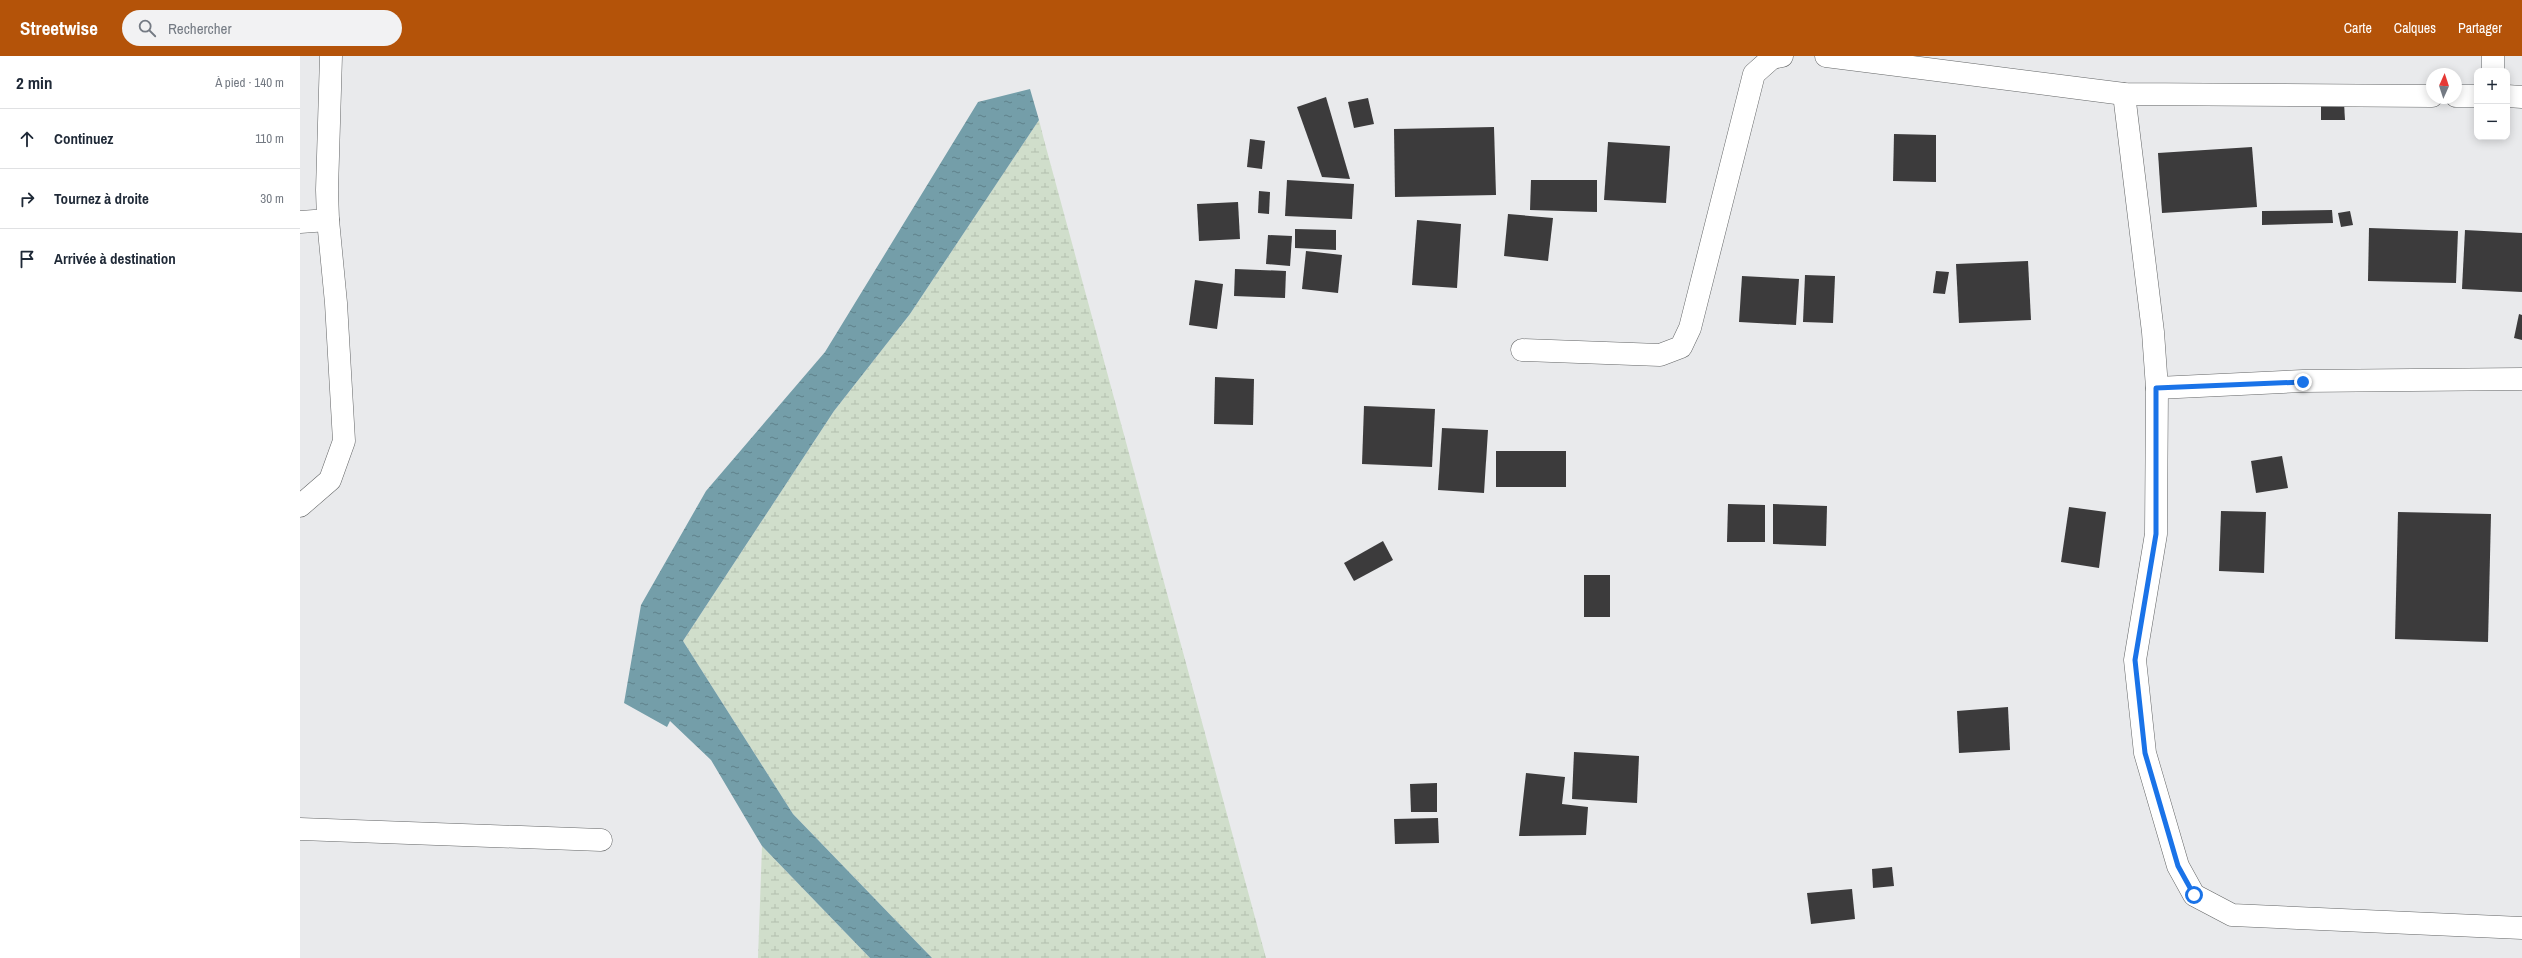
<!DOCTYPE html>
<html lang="fr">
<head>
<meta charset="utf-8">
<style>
	:root { --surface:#fff; --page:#f2f2f3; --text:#1f2937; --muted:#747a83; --line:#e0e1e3; --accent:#b45309 }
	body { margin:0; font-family:"Archivo Narrow",sans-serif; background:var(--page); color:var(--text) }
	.controls { position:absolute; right:12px; top:12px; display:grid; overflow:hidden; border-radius:8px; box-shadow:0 2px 10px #0003 }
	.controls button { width:36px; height:36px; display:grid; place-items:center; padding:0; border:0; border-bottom:1px solid var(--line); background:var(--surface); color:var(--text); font:20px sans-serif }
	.compass { position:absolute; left:2126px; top:12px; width:36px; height:36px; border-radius:50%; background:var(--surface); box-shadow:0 2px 10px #0003; rotate:3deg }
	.stop { position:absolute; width:12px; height:12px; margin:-9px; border:3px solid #1a73e8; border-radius:50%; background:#fff }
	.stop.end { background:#1a73e8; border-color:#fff; box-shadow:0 1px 4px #0008 }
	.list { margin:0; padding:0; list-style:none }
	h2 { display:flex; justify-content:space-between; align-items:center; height:52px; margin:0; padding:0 16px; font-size:17px }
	h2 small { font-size:13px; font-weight:400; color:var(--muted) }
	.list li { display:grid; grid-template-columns:26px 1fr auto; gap:12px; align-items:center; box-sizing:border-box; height:60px; padding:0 16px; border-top:1px solid var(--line) }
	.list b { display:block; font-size:15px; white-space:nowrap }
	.list em { font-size:13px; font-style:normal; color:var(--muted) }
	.icon { flex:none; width:22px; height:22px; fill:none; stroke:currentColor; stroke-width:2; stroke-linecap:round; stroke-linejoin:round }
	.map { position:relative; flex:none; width:2222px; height:902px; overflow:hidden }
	header { display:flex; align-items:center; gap:24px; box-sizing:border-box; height:56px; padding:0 20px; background:var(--accent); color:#fff }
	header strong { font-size:19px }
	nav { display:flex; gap:22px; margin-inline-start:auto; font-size:14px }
	.search { width:280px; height:36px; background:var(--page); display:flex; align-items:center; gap:10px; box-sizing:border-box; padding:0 14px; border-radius:22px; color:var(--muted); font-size:15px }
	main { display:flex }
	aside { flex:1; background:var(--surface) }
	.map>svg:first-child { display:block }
</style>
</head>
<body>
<header>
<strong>Streetwise</strong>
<div class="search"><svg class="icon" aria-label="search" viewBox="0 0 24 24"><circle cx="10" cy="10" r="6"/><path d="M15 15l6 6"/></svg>Rechercher</div>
<nav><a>Carte</a><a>Calques</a><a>Partager</a></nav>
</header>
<main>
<aside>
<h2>2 min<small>À pied · 140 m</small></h2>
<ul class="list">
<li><svg class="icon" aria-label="ahead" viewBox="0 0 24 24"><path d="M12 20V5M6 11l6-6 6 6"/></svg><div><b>Continuez</b></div><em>110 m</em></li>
<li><svg class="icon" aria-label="right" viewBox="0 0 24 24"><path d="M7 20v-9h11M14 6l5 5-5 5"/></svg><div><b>Tournez à droite</b></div><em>30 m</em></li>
<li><svg class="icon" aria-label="arrive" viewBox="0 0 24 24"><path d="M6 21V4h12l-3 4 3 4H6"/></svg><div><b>Arrivée à destination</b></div></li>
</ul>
</aside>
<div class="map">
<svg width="2222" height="902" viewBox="0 0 2222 902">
	<defs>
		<pattern id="wetland-marsh" width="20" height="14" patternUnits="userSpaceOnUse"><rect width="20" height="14" fill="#d0decb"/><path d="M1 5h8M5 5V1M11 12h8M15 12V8" fill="none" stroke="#b2beae"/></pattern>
		<pattern id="water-ripples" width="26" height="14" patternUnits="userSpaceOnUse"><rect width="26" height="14" fill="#749ea9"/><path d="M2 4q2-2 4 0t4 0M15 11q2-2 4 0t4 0" fill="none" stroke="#5f818a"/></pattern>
	</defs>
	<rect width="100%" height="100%" fill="#e9eaec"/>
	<g fill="url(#wetland-marsh)">
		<path d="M739 64 744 84 966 902H632L493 758 383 585 534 355 610 258Z"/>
		<path d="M462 790 570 902H458Z"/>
	</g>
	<path fill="url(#water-ripples)" d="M730 33 739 64 610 258 534 355 383 585 493 758 632 902H570L462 790 411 704 370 665 367 671 324 647 341 549 406 435 525 296 678 46Z"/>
	<g fill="#3c3b3c">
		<path d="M1026 41 1050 123 1022 121 997 51Z"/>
		<path d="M1068 42 1074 68 1054 72 1048 46Z"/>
		<path d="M2021 47H2044L2045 64H2021Z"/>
		<path d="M1194 71 1196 139 1095 141 1094 73Z"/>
		<path d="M1594 78 1636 79V126L1593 125Z"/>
		<path d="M950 83 965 85 962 113 947 111Z"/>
		<path d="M1308 86 1370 90 1366 147 1304 144Z"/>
		<path d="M1952 91 1957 151 1862 157 1858 97Z"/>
		<path d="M987 124 1054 128 1052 163 985 160Z"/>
		<path d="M1231 124H1297V156L1230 154Z"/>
		<path d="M959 135 970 136 969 158 958 157Z"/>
		<path d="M938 146 940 183 899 185 897 148Z"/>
		<path d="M2032 154 2033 167 1962 169V155Z"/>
		<path d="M2050 155 2053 169 2041 171 2038 157Z"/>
		<path d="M1208 158 1253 162 1248 205 1204 200Z"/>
		<path d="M1117 164 1161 168 1157 232 1112 229Z"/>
		<path d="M2069 172 2158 175 2156 227 2068 225Z"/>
		<path d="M995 173 1036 174V194L995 192Z"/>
		<path d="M2165 174 2222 177V236L2162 233Z"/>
		<path d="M968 179 992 180 990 210 966 208Z"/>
		<path d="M1006 195 1042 199 1038 237 1002 233Z"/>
		<path d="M1728 205 1731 264 1659 267 1656 208Z"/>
		<path d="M935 213 986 215 985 242 934 240Z"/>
		<path d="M1636 215 1649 216 1645 238 1633 237Z"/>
		<path d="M1505 219 1535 220 1533 267 1503 266Z"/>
		<path d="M1442 220 1499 223 1496 269 1439 266Z"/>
		<path d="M895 224 923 228 917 273 889 269Z"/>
		<path d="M2219 258 2222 259V284L2214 282Z"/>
		<path d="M915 321 954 323 953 369 914 368Z"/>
		<path d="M1064 350 1135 353 1132 411 1062 408Z"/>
		<path d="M1142 372 1188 374 1184 437 1138 434Z"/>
		<rect x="1196" y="395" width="70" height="36"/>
		<path d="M1982 400 1988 432 1956 437 1951 405Z"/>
		<path d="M1428 448 1465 449V486H1427Z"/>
		<path d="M1473 448 1527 450 1526 490 1473 488Z"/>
		<path d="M1769 451 1806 456 1799 512 1761 506Z"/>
		<path d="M1921 455 1966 456 1964 517 1919 515Z"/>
		<path d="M2098 456 2191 458 2188 586 2095 583Z"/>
		<path d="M1083 485 1093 504 1054 525 1044 507Z"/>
		<rect x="1284" y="519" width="26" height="42"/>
		<path d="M1708 651 1710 694 1659 697 1657 655Z"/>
		<path d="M1274 696 1339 700 1337 747 1272 743Z"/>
		<path d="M1226 717 1265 721 1262 748 1288 751 1286 779 1219 780Z"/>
		<path d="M1137 727V756H1111L1110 728Z"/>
		<path d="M1138 762 1139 787 1095 788 1094 763Z"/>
		<path d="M1592 811 1594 830 1573 832 1572 813Z"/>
		<path d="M1552 833 1555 863 1511 868 1507 837Z"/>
	</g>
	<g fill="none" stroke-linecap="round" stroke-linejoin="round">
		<g stroke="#636566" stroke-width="23">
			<g id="minor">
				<path d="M1526 0 1824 38 2132 40"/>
				<path d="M2193 15V0"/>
				<path d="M1824 38 1853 276 1857 332 1856 478 1835 604 1845 697 1878 810 1894 839 1932 859 2222 872"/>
				<path d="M2156 40H2177"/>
				<path d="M2207 40 2222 41"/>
				<path d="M0 166 28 164 27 134 31 0"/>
				<path d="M1222 294 1360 299 1381 291 1390 272 1454 18 1472 2 1482 0"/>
				<path d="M1857 332 2003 325 2222 323"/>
				<path d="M0 450 30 424 44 385 36 247 28 164"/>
				<path d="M0 773 301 784"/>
			</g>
		</g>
		<use href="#minor" stroke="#fff" stroke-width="22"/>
	</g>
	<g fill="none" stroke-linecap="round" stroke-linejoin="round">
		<path stroke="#1a73e8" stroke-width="5" d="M1894 839 1878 810 1845 697 1835 604 1856 478V332L2003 326"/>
	</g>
</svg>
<div class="controls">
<button>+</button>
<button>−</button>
</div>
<svg class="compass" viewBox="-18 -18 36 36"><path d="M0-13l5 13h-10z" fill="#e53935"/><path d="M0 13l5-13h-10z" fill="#747a83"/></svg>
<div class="stop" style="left:1894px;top:839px"></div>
<div class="stop end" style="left:2003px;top:326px"></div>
</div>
</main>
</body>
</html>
